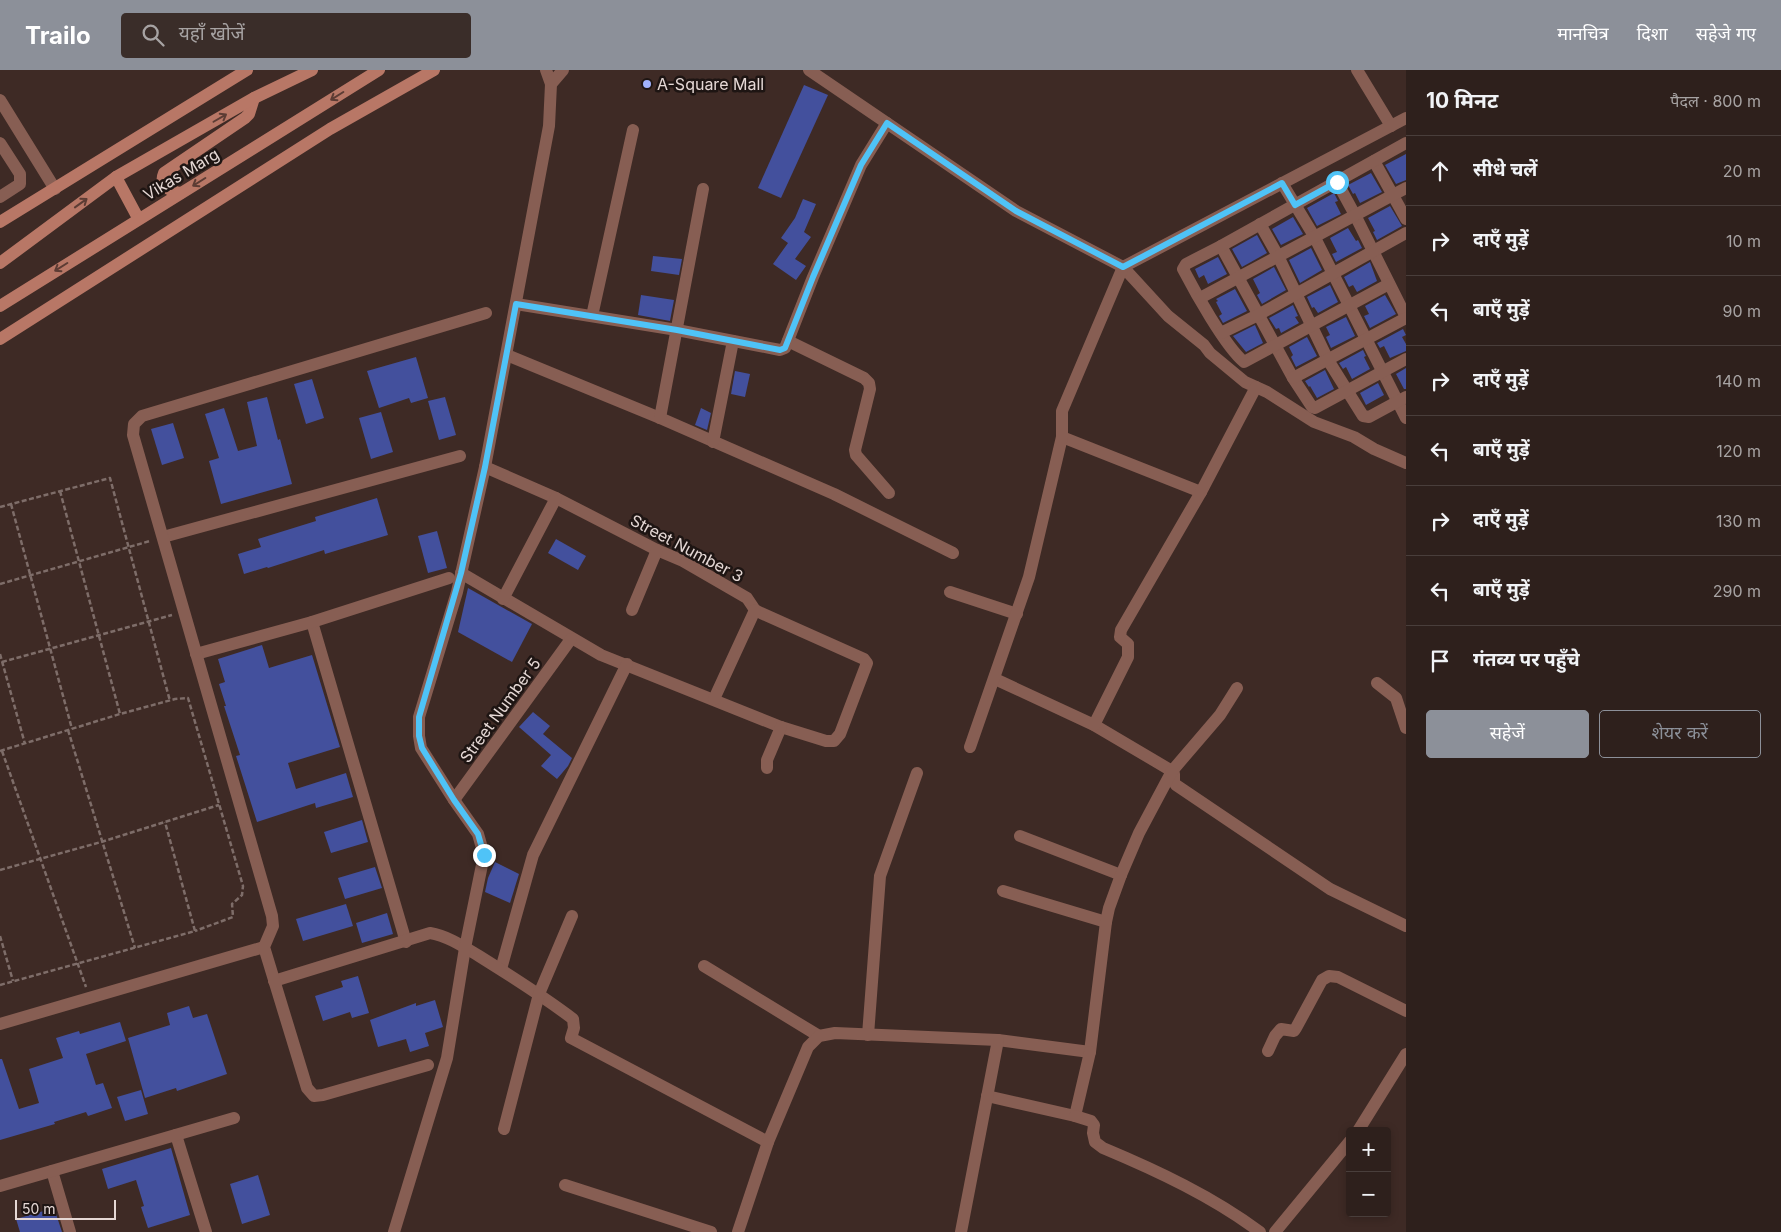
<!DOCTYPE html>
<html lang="hi">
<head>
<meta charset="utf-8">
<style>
	:root { --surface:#2e201c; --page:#3a2d29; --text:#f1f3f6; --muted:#a7a3a3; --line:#493e3b; --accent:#8c9099 }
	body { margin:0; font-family:Inter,"Noto Sans Devanagari",sans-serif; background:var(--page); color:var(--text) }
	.controls { position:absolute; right:15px; bottom:15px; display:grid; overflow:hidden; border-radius:5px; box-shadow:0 2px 8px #0003 }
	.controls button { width:45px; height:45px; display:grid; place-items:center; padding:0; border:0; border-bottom:1px solid var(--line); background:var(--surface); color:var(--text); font:25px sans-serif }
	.scale { position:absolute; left:15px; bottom:12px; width:101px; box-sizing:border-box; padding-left:5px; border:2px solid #e5d8d5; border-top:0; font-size:14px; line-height:18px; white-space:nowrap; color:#e5d8d5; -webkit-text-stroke:4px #1e1513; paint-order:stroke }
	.stop { position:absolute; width:15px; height:15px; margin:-11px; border:4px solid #4fc3f7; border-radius:50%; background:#fff }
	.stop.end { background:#4fc3f7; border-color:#fff; box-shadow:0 1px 5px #0008 }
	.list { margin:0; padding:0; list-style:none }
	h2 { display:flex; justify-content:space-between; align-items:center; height:65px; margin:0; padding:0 20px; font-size:21px }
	h2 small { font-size:16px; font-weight:400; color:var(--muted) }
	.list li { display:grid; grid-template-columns:32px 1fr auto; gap:15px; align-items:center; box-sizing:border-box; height:70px; padding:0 20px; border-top:1px solid var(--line) }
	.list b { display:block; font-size:19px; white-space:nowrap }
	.list em { font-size:16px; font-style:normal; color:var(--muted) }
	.actions { display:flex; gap:10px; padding:15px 20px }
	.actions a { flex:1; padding:11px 0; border:1px solid var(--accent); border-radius:5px; text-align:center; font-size:18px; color:var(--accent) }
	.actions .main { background:var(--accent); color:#fff }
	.icon { flex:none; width:28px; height:28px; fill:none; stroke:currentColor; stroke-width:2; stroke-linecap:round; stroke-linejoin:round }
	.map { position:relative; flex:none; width:1406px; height:1162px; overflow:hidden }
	header { display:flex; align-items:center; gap:30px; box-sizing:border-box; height:70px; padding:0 25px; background:var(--accent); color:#fff }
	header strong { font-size:24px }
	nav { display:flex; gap:28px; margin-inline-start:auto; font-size:18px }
	.search { width:350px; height:45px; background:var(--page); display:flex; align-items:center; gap:12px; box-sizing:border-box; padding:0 18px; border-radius:5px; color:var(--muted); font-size:19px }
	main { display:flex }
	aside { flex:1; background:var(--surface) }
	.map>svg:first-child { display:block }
</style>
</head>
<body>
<header>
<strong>Trailo</strong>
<div class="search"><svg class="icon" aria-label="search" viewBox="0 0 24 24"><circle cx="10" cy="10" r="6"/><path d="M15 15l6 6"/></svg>यहाँ खोजें</div>
<nav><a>मानचित्र</a><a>दिशा</a><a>सहेजे गए</a></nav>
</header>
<main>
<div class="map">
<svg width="1406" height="1162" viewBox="0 0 1406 1162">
	<rect width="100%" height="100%" fill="#3e2a25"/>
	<g fill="#43509d">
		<path d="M804 15 828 25 781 128 758 118Z"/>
		<path d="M1406 84V110L1396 114 1385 95Z"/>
		<path d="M1371 103 1382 122 1360 133 1355 123 1353 124 1348 115Z"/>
		<path d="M1334 123 1338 131 1335 132 1341 144 1317 156 1307 138Z"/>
		<path d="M803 129 816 134 804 162 811 167 795 189 806 196 796 210 773 194 788 173 781 168 795 148Z"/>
		<path d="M1390 136 1402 156 1377 170 1373 162 1375 161 1368 148Z"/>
		<path d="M1293 147 1303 164 1281 175 1272 159Z"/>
		<path d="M1348 158 1356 171 1358 170 1362 178 1336 192 1332 184 1337 182 1330 168Z"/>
		<path d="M1257 165 1267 183 1242 197 1232 179Z"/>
		<path d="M1311 178 1322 200 1300 213 1289 190Z"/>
		<path d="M653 186 682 189 679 205 651 201Z"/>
		<path d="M1218 187 1227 204 1208 214 1204 205 1199 208 1195 199Z"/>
		<path d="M1370 192 1377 211 1357 222 1353 215 1349 217 1344 207Z"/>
		<path d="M1274 197 1286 220 1262 234 1257 225 1260 223 1253 209Z"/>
		<path d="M1330 215 1338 232 1318 243 1314 237 1312 238 1307 227Z"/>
		<path d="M1235 219 1247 241 1223 253 1219 246 1222 244 1216 232 1218 231 1216 229Z"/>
		<path d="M641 225 674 230 670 251 638 245Z"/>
		<path d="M1385 225 1396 244 1370 258 1364 246 1369 244 1365 236Z"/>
		<path d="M1293 235 1298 246 1295 247 1299 253 1281 263 1279 258 1276 259 1269 248Z"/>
		<path d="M1346 247 1355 266 1331 278 1326 267 1330 265 1326 257Z"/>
		<path d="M1255 255 1263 273 1246 282 1233 266Z"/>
		<path d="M1403 259 1406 265 1402 267 1406 274V281L1390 288 1384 276 1380 278 1377 273Z"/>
		<path d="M1307 267 1317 286 1296 297 1291 287 1293 285 1289 277Z"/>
		<path d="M1363 280 1366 286 1364 287 1370 299 1352 309 1346 297 1343 299 1339 293Z"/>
		<path d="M416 287 428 328 411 333 409 328 379 338 367 301Z"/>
		<path d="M1406 298V319H1404L1396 304Z"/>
		<path d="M1325 300 1334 319 1317 328 1310 316 1309 317 1305 311Z"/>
		<path d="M735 301 750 304 745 327 731 324Z"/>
		<path d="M312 309 324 348 306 354 294 314Z"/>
		<path d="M1378 313 1384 325 1366 335 1360 323Z"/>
		<path d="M267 327 278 370 280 369 292 414 221 434 209 391 219 388 205 344 224 338 238 381 257 376 247 332Z"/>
		<path d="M445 327 456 365 439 370 428 331Z"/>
		<path d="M701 338 711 343 707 360 695 355Z"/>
		<path d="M381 342 393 382 371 389 359 348Z"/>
		<path d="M173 353 184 388 162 395 151 359Z"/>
		<path d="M377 428 388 465 325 484 324 480 268 498 267 497 244 504 238 484 261 477 258 469 316 451 315 447Z"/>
		<path d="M437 461 447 498 428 503 418 466Z"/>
		<path d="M556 469 586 486 578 500 548 483Z"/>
		<path d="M468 518 532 554 512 592 458 562Z"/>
		<path d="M262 575 269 598 312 585 340 677 288 693 296 719 346 703 353 727 316 738 315 733 257 752 236 686 240 685 224 636H226L219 614 225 612 218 589Z"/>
		<path d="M533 642 550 656 543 664 572 688 568 696 557 709 541 696 551 685 519 657Z"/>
		<path d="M362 750 368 772 331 783 324 762Z"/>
		<path d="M495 792 519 804 510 833 485 822 488 808Z"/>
		<path d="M375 797 382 818 345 829 338 808Z"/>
		<path d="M346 834 353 856 303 871 296 849Z"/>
		<path d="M387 843 393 864 362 873 356 853Z"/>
		<path d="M358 906 369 943 352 948 350 942 323 951 315 926 343 917 341 911Z"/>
		<path d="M435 930 443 957 425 963 429 976 410 982 406 969 378 977 370 950 416 933V936Z"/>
		<path d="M189 936 193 948 207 944 227 1004 177 1021 176 1018 145 1028 128 968 170 955 167 943Z"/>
		<path d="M120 952 126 971 86 984 96 1015 103 1013 112 1038 88 1046 86 1042 54 1052 55 1054 0 1070V989H2L19 1039 39 1033 29 999 63 988 56 968 79 961 80 964Z"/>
		<path d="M141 1020 148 1044 125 1051 117 1027Z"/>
		<path d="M171 1078 190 1145 148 1158 141 1137 144 1136 136 1110 108 1119 102 1099Z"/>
		<path d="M258 1105 270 1145 242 1154 230 1114Z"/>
		<path d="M54 1138 62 1162H20L16 1149Z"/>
	</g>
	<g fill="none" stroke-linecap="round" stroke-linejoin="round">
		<g stroke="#7e6d69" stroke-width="2.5" stroke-dasharray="5 2.5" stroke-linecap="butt">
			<path d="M60 421 120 644"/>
			<path d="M11 434 72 659"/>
			<path d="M0 437 110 408 170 631"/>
			<path d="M0 514 150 471"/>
			<path d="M0 584 25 674"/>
			<path d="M2 592 172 545"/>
			<path d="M68 660 135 878"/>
			<path d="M0 681 120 644 175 629 188 628 243 816 242 825 232 834 233 847 195 861"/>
			<path d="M2 681 86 917"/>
			<path d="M0 800 101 772 219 735"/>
			<path d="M0 866 13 911"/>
			<path d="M0 915 195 861 165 752"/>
		</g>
		<g stroke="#875e53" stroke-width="12">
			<path d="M546 0 551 14"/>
			<path d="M809 0 1016 141 1123 197 1168 246 1204 275 1210 283 1245 312 1267 322 1314 352 1354 367 1374 379 1406 393"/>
			<path d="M1357 0 1391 56"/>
			<path d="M0 30 55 119"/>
			<path d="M0 73 20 104V114L0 127"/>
			<path d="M1374 91 1406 149"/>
			<path d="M1337 112 1355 145 1406 247"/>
			<path d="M1282 113 1314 166 1406 348"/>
			<path d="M1260 154 1278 186 1328 290 1363 346 1369 347 1406 327"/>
			<path d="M1221 176 1293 308 1312 337 1315 338 1406 289"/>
			<path d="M1389 214 1244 292C1225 276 1195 222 1183 199L1186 194 1221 176 1406 73"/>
			<path d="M1200 228 1406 118"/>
			<path d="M516 234 677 260 780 280 785 278 813 207 861 95 887 53"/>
			<path d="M592 246 633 60"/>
			<path d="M1221 263 1258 245 1406 163"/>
			<path d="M788 271 864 308 869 313 870 319 855 380 856 385 889 423"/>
			<path d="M507 285 660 348 834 424 953 483"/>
			<path d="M1293 308 1406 248"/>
			<path d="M660 348 703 119"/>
			<path d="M1062 367 1201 422"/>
			<path d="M713 372 733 271"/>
			<path d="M163 467 460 386"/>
			<path d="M461 503 601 585 781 657 826 671H834L840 664 867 593 864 589 761 543 755 540 747 528 683 491 657 480 556 428 485 397"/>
			<path d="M950 522 1017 544"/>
			<path d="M503 529 556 428"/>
			<path d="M632 540 657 480"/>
			<path d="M312 552 406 872"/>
			<path d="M196 584 312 552 449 508"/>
			<path d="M995 609 1094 655 1172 701 1174 704V712L1176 715 1330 819 1406 856"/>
			<path d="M1377 613 1396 628 1406 658"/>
			<path d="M714 629 755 540"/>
			<path d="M1094 655 1128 587V574L1120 567 1121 560 1201 422 1256 317"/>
			<path d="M970 677 1029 507 1062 367V341L1123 197 1406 48"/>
			<path d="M767 698V690L781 657"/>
			<path d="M454 730 571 569"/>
			<path d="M1020 766 1121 805"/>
			<path d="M1003 821 1106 852"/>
			<path d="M704 896 819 966"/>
			<path d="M501 899 533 785 627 594"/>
			<path d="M274 911 430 863C448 866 464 877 479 886 511 906 543 926 573 949L574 958 571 968 768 1072"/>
			<path d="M0 954 264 877"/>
			<path d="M868 965 880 806 917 703"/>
			<path d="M998 970 1090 982 1106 852 1109 838 1121 805 1139 763 1172 701 1220 645 1237 618"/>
			<path d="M1268 981 1275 966 1281 959 1294 961 1296 958 1322 910 1329 906 1338 907 1406 941"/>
			<path d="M428 995 323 1025 314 1026 307 1018 264 877 273 856 272 846 133 365 134 354 142 346 486 243"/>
			<path d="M987 1026 1075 1046 1090 982"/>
			<path d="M1075 1046 1091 1051 1094 1055 1093 1063 1095 1072 1103 1078C1158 1101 1213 1127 1260 1162"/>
			<path d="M504 1059 539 924 572 846"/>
			<path d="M1358 1061 1406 984"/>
			<path d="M176 1065 206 1162"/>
			<path d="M52 1101 70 1162"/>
			<path d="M565 1115 711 1162"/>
			<path d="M0 1116 234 1048"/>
			<path d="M394 1162 447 988 465 878 484 785 478 764 454 730 421 678 419 666V647L457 522 485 397 549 56 551 14 563 0"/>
			<path d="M738 1162 768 1072 808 977 819 966 835 963 998 970 961 1162"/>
			<path d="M1275 1162 1350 1071"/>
		</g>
		<g stroke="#b87766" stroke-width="12">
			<path d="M116 107 138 148"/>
			<path d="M181 123C170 122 159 115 164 103L245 48 249 44 254 28"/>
			<path d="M0 152 247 0"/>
			<path d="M0 193 116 107 254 28 312 0"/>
			<path d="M0 236 379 0"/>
			<path d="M0 269 330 59 434 0"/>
		</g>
	</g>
	<defs><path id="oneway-shaft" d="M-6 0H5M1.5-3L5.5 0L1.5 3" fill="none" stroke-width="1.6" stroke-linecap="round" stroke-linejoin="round" transform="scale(1.25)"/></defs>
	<g stroke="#5c3c34">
		<use href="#oneway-shaft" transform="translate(337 26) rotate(148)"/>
		<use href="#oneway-shaft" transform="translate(220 48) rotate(-30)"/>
		<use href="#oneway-shaft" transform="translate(199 112) rotate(148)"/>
		<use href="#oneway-shaft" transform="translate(81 133) rotate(-36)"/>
		<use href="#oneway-shaft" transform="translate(61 197) rotate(148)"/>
	</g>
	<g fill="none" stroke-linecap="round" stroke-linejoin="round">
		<path stroke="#4fc3f7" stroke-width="6" d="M484 785 478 764 454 730 422 678 419 666V647L461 503 485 397 516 234 677 260 780 280 785 278 813 207 861 95 887 53 1016 141 1123 197 1282 113 1295 135 1337 112"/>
	</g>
	<circle fill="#a1b2fd" stroke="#1e1513" stroke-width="2" cx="647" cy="14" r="5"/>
	<g text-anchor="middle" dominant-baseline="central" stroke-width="5" stroke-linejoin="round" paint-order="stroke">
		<g font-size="16" fill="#e5d8d5" stroke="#1e1513" text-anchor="start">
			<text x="657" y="14">A-Square Mall</text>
		</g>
		<g font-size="16" fill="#e5d8d5" stroke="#1e1513">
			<text transform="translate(181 104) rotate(-31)">Vikas Marg</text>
			<text transform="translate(687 478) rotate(28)">Street Number 3</text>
			<text transform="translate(500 640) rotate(-54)">Street Number 5</text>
		</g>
	</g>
</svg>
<div class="controls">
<button>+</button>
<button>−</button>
</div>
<div class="scale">50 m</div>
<div class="stop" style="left:1337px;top:112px"></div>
<div class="stop end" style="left:484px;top:785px"></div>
</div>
<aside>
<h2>10 मिनट<small>पैदल · 800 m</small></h2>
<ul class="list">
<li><svg class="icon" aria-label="ahead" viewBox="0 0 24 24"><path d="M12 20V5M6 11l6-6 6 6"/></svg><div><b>सीधे चलें</b></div><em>20 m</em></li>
<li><svg class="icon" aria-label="right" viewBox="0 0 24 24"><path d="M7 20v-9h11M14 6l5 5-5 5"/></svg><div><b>दाएँ मुड़ें</b></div><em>10 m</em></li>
<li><svg class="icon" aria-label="left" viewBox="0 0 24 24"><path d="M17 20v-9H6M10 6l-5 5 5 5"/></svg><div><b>बाएँ मुड़ें</b></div><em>90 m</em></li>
<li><svg class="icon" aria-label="right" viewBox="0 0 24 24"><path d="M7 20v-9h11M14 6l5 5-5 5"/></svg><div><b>दाएँ मुड़ें</b></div><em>140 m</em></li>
<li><svg class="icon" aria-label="left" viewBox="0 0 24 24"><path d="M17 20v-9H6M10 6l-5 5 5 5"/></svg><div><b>बाएँ मुड़ें</b></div><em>120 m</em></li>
<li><svg class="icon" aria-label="right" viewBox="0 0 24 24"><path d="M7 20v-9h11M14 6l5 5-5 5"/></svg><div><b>दाएँ मुड़ें</b></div><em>130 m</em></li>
<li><svg class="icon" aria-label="left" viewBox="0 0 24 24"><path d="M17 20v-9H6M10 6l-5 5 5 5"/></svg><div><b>बाएँ मुड़ें</b></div><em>290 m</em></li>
<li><svg class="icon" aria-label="arrive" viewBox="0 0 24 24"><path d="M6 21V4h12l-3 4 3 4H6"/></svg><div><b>गंतव्य पर पहुँचे</b></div></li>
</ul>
<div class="actions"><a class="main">सहेजें</a><a>शेयर करें</a></div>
</aside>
</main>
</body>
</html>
